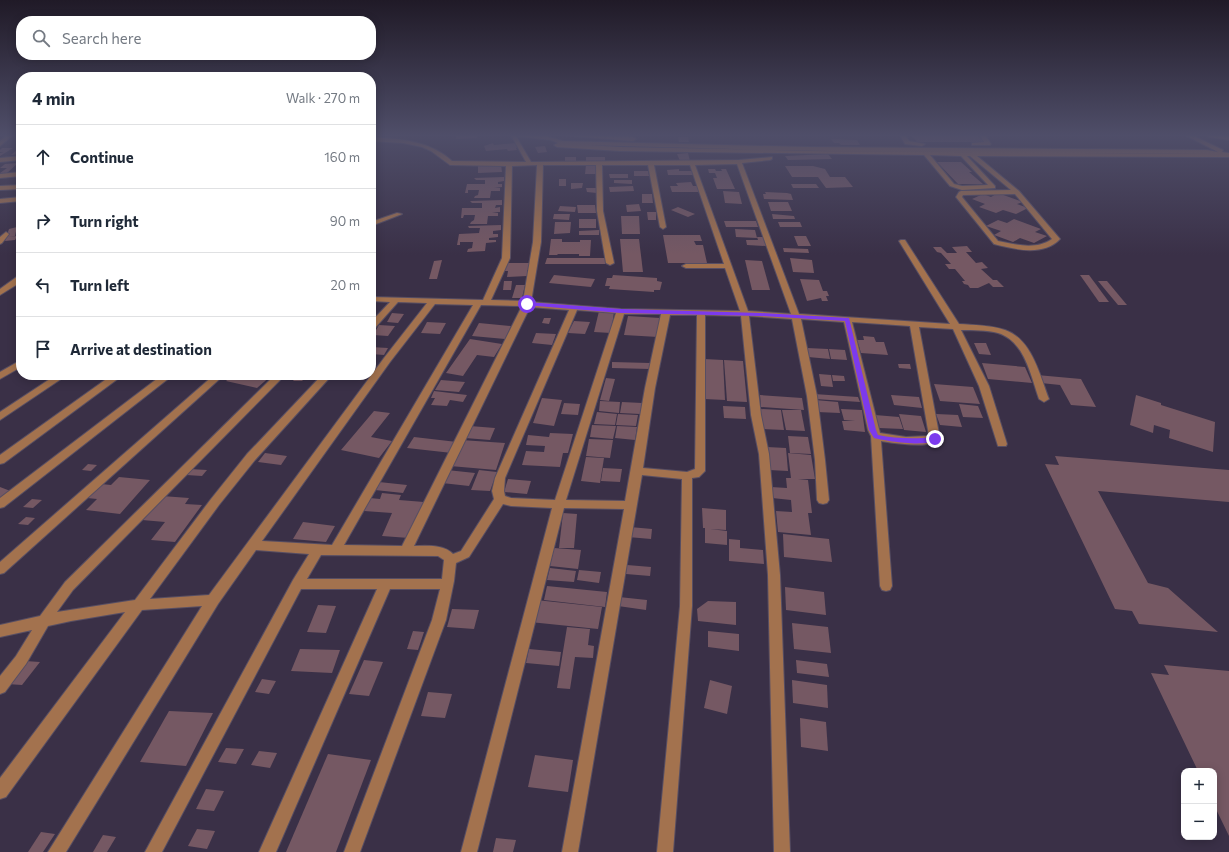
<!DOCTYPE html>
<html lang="en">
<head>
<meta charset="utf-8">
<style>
	:root { --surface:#fff; --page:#f6f6f7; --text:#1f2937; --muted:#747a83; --line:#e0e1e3 }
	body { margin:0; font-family:Commissioner,sans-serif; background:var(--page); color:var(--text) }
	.controls { position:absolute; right:12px; bottom:12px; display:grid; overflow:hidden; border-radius:8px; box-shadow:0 2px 10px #0003 }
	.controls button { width:36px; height:36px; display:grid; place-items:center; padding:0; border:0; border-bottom:1px solid var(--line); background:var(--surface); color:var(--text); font:20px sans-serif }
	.stop { position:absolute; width:12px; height:12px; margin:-9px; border:3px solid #7c3aed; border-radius:50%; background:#fff }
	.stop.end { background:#7c3aed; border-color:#fff; box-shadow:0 1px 4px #0008 }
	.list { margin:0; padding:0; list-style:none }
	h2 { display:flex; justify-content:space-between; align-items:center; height:52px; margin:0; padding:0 16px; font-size:17px }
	h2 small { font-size:13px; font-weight:400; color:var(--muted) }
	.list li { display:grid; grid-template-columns:26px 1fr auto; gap:12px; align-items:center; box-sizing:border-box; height:64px; padding:0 16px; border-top:1px solid var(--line) }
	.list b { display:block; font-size:15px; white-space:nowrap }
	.list em { font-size:13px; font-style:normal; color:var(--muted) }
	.icon { flex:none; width:22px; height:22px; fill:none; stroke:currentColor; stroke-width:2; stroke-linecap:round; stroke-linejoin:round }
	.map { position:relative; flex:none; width:1229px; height:852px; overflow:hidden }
	.search { position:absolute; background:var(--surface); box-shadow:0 2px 10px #0003; left:16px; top:16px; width:360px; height:44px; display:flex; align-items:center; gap:10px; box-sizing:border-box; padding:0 14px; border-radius:16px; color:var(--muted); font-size:15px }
	.panel { position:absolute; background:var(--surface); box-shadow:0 2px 10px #0003; left:16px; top:72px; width:360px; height:308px; border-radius:16px }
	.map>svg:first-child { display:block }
</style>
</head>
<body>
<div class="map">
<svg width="1229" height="852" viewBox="0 0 1229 852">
	<rect width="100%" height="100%" fill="#3a3047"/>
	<g fill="#755863">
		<path d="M456 135H477V138L456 139Z"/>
		<path d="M912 136H978L985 142H917Z"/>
		<path d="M678 137H688L689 142H679Z"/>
		<path d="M831 139 857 140 860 145H841L839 143H834Z"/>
		<path d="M493 143 494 145 516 143 519 147 516 148 517 150 508 151 507 149 486 151 484 146Z"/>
		<path d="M21 146V154L11 155Z"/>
		<path d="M545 146 547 152 538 153 535 147Z"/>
		<path d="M2 148H13L0 156V153H4L0 152V150Z"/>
		<path d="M688 153 690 161H680L677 154Z"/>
		<path d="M828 154 832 159 788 160 785 156Z"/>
		<rect x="565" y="157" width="11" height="4"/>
		<rect x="586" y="157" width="19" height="5"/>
		<path d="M937 162H961L972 172H969L983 184H958Z"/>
		<path d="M18 163 7 173H0L7 168H0L5 164Z"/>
		<path d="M501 165 502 172 478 173V166Z"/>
		<path d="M586 165H596V174H585Z"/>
		<path d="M785 166H813L825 169 830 177H845L853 187 826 188 818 177H792Z"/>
		<path d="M679 169V171H693L694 175H668L667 170Z"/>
		<path d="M708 169H715L716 171H722L721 169H726L735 189H717L713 178H717L715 173H709Z"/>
		<path d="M634 171H648L649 176H634Z"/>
		<path d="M609 174H628V178H610Z"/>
		<path d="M504 177V181L498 182V184H502V187L494 188H500V191H491L490 198H474L475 196 478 195 479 190H468V193H465L467 184H485V180H476L474 178Z"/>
		<rect x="559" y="179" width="7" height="7"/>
		<path d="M614 180H632V184L614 183Z"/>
		<path d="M691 182 693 186H698L700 192H672L670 186H678L676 183Z"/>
		<path d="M571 183H583L582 188 571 189Z"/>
		<path d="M791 184H816L819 188H793Z"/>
		<path d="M633 186 634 191 610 192 609 187Z"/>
		<path d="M586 188H596L597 193 587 192Z"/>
		<path d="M723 191 739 192 742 204 725 203Z"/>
		<path d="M765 192 787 193 791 194 793 200 764 199 763 194H766Z"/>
		<path d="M998 193 1023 202 1017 204 1028 208 1016 214 1003 210 996 213 979 207 985 204 972 199 983 194 991 197Z"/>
		<path d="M642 194H652L653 203H642Z"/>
		<path d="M502 200V205H496L495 208 500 207V212H492L498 213V216H488L487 224H470L471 222 474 220 475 215H464L463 218H461L462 208H482V203H472L470 201Z"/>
		<path d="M768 202H788L792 211H771Z"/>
		<path d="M639 204 641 211 627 212 626 205Z"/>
		<path d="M577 205H595L596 213H578Z"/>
		<path d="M560 206 576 207 575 212 558 211Z"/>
		<path d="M678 207 695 214 688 217 671 210Z"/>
		<path d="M647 212H656V220H648Z"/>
		<path d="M554 214H570L569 220 553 219Z"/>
		<path d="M772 214 794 216 795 219H773Z"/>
		<path d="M621 216H639L640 234H622Z"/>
		<rect x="579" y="219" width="17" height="9"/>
		<path d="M1014 219 1041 229 1035 232 1047 236 1034 243 1020 238 1013 242 994 235 1001 231 986 226 998 220 1007 223Z"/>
		<path d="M724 221H756L758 227H726Z"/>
		<path d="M555 222H571L570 233 554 234Z"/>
		<path d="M778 222H800L802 227H780Z"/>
		<path d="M501 225V230L493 231V234H498V237L489 238V240H496V242L486 243 485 251 467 252 468 249 472 248 473 242H460V245H457L459 234 479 233 480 228H469L468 226Z"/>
		<path d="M17 227 15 236 8 237 17 236 15 240 5 241 9 229Z"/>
		<path d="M735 229 755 230 757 238 736 237Z"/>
		<path d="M599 230V235H579V231Z"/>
		<path d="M663 235H700L702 241H694L696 245H703L707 263H668Z"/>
		<path d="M794 236H806L811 246H798Z"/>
		<path d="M757 237H764L766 246 747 245 746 240H758Z"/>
		<path d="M551 239H562V242H580V240H591L590 256H579V254H558L557 255H549Z"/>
		<path d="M620 239H639L643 272H623Z"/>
		<path d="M967 246 972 252H966L976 263 982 262 988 268 981 269 993 280H997L1004 287H993L989 283 978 288H970L968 285 964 284 962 281H965L955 269H949L945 264H951L941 253 937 252 933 247H941L947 253H957L952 247Z"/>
		<path d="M783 248 808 249 809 253 784 252Z"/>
		<path d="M547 258H605V264H545Z"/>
		<path d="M790 258 812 260 814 273 793 272Z"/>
		<path d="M442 260 437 279H429L434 261Z"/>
		<path d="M745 260 762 261 770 290H752Z"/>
		<path d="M506 263H531L530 270H527V276L507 277 508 271H504Z"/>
		<path d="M554 275 595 279 591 287 549 283Z"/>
		<path d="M613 275 657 278V281L662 282 660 290H654V292L609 289 610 286H605L607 278H612Z"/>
		<path d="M1080 275H1089L1109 302H1099Z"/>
		<path d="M800 279 819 280 823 291H827L829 296H826L828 301H822L821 298 807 301Z"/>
		<path d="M504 281H512L511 290H503Z"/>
		<path d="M1098 281H1107L1127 305H1118Z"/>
		<path d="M516 285H525L522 298H512Z"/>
		<path d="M599 311 614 312 611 333 594 332Z"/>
		<path d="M392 313 404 314 398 323 387 322Z"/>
		<path d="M628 316 660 318 658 337 624 335Z"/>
		<path d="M544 318H551L549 324 542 323Z"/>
		<path d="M574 321 590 322 585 334 568 333Z"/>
		<path d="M427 322 446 323 440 334 421 333Z"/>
		<path d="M479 323 511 326 505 339 472 336Z"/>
		<path d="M379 325 395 326 388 336 373 335Z"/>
		<path d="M536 333 556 334 552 345 532 343Z"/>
		<path d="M863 336 874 337 876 342H884L888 355 861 353 857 340H864Z"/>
		<path d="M470 339 502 344 494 357 477 355 463 376 446 373Z"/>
		<path d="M974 343H986L991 355 979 354Z"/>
		<path d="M371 347 388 348 384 355 371 354Z"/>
		<path d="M807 348 828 349 830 359 808 357Z"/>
		<path d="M829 349 845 350 847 360 831 359Z"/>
		<path d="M704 359 723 360 725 400 704 399Z"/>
		<path d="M724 360 743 361 747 402 727 401Z"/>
		<path d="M612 362 650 363V369L612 368Z"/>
		<path d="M982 363 1025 367 1032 383 988 379Z"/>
		<path d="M898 364H910L911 369 899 368Z"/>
		<path d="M819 374 831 375 833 387 821 386Z"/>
		<path d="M233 375H272L257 388 226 381Z"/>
		<path d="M832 375 844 376 845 381H833Z"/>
		<path d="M1037 375 1081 379 1096 407 1071 405 1060 385 1041 383Z"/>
		<path d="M297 376 306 377 302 381H293Z"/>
		<path d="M606 378 615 379 609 401 600 400Z"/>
		<path d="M441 380 465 382 459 392 435 390Z"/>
		<path d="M934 384 973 387 980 404 940 401Z"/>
		<path d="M434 391 467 395 463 402 450 400 447 406 431 405 435 398H431Z"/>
		<path d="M814 394 858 397 860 402 815 399Z"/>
		<path d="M760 395 802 398 804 410 761 407Z"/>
		<path d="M891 395 919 397 922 408 894 405Z"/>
		<path d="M1136 395 1161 403V405L1215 422 1213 452 1169 438 1170 430 1154 425 1153 433 1130 425Z"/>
		<path d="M542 398 562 400 554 426 533 423Z"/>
		<path d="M815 400 838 402 840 413 817 412Z"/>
		<path d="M600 401 620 402 619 413 599 411Z"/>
		<path d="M622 402 642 403 640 414 620 413Z"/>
		<path d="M564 403 580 404 578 415 561 414Z"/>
		<path d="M959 404 978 406 983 418 963 417Z"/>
		<path d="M723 406 745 407 746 419 724 418Z"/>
		<path d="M760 409 781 410 784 430 762 429Z"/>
		<path d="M841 409 862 410 865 432 844 430 842 421H855L844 420Z"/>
		<path d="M782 410H801L805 431 786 430Z"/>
		<path d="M374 411 390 413 371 437 392 441 379 458 341 450Z"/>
		<path d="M597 412 617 414 615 425 594 424Z"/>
		<path d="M618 414 638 415 636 426 616 425Z"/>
		<path d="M899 414 921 416 926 432 904 430Z"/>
		<path d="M936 414 958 415 962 427 940 425Z"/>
		<path d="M875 415 899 417 903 429 879 428Z"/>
		<path d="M592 425 616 426 613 439 590 437Z"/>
		<path d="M470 426 495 428 490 440 465 438Z"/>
		<path d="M617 426 637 427 635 440 615 438Z"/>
		<path d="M550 433 573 434 568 453H563L560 467 522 465 526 451 544 452 545 446 526 445 528 435 549 437Z"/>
		<path d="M788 436 808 437 811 454 790 453Z"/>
		<path d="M414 437 457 442 452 453 407 448Z"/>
		<path d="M589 439 613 440 610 458 586 456Z"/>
		<path d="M461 440 505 443 496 470 450 466Z"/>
		<path d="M767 447 786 448 788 471 769 470Z"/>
		<path d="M265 453 287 456 281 465 258 462Z"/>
		<path d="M788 453 811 455 815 479H798L808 480 812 513H808L811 535 778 532 776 511 792 512 791 500 772 498 771 487 787 488 786 478H791Z"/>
		<path d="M1055 456 1229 470V502L1098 491 1148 583 1168 588 1218 632 1139 624 1132 611 1115 609 1045 464 1059 465Z"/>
		<path d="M586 457 604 458 600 483 581 481Z"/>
		<path d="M88 464 97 465 91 471 82 470Z"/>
		<path d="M603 468 622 469 620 482 601 481Z"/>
		<path d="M190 469 207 470 202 476 186 475Z"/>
		<path d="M447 470 475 473 469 486 442 483Z"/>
		<path d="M479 470 497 472 490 491 471 490Z"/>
		<path d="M119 477 150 480 120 514 86 510 97 499 87 498 101 484 111 485Z"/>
		<path d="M508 479 531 481 527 494 504 492Z"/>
		<path d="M379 482 407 485 403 493 375 490Z"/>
		<path d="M0 487 13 492 0 501Z"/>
		<path d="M382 493 401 495 399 500 424 502 409 538 382 536 392 513 364 511 370 498 380 499Z"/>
		<path d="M162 496 189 498 185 504 202 505 175 542 151 540 165 522 142 520Z"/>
		<path d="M32 499 42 500 33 508 23 507Z"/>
		<path d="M702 508 726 510V530L710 529 727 531V545L705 543V528H703Z"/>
		<path d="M563 513 577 514 574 548H559Z"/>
		<path d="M26 517 35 518 28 525 18 524Z"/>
		<path d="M303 522 335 526 326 542 293 539Z"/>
		<path d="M630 527 652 529 651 539 628 537Z"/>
		<path d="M783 534 829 539 832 562 784 557Z"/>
		<path d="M729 539 740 540V548L763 550 764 564 729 561Z"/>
		<path d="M554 548 581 550 578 569 550 566Z"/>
		<path d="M627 565 651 567 650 576 626 574Z"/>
		<path d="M550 568 576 571 574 582 547 580Z"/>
		<path d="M579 570 601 572 599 583 577 580Z"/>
		<path d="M547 586 607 592 605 607 544 600Z"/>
		<path d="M785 587 824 592 826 615 786 610Z"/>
		<path d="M619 597 647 600 646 610 618 606Z"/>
		<path d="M536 600 602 607 598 629 530 622Z"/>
		<path d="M708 601 736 602V625L698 621 697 609Z"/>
		<path d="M318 605 336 606 326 633 307 632Z"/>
		<path d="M452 609 479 610 474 629 447 627Z"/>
		<path d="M792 623 828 627 831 653 794 649Z"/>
		<path d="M567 627 590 629 588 645 594 646 593 658 575 657 570 689 557 688Z"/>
		<path d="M413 631 424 632 418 650 407 649Z"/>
		<path d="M708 631 739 634V651L708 647Z"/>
		<path d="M300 649 340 650 332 673 291 671Z"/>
		<path d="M529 649 561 652 559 666 526 663Z"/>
		<path d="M364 660 383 662 369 696 349 694Z"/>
		<path d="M796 660 827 664 829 677 797 673Z"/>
		<path d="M25 661 40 662 22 685 7 684Z"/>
		<path d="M1164 665 1229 671V836L1214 805V771H1198L1151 673 1169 675Z"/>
		<path d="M262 679 276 681 269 694 255 692Z"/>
		<path d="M710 680 732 686 727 714 704 708Z"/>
		<path d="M792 680 827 685 828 708 793 703Z"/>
		<path d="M428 692 452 694 445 718 421 716Z"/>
		<path d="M169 711 213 713 186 766 140 762Z"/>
		<path d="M800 718 826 722 828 751 801 747Z"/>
		<path d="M226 748 244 749 236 764 218 762Z"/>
		<path d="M259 751 277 753 270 768 251 765Z"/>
		<path d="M328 754 371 760 336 852H286Z"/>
		<path d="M535 755 573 760 568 792 528 787Z"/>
		<path d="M206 789 224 791 214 811 196 809Z"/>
		<path d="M197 829 215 831 207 849 188 846Z"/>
		<path d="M41 832 55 834 43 852H28Z"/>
		<path d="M103 835 116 837 107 852H93Z"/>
		<path d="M496 838 516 840 513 852H493Z"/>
	</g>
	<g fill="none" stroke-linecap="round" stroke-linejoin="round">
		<g stroke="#574e63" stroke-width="2">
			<g id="minor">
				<path d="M7 135H13L0 146V141Z"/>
				<path d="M511 135 546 136 563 141 810 147 1207 150 1218 152 1185 135H1192L1223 150 1222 152 1229 153V157L977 156 1019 191 1060 239C1043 257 1014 249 994 244L956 197 959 192 961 191 1011 190 970 156H967L995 186V188L962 190 950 186 924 155 620 151 557 147 554 145 558 143 551 140 516 136 531 162 739 160 772 157V159L770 160 742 163 799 314 950 324 899 241 901 240H905L959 324C974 325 990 325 1005 330 1032 339 1040 376 1049 399L1044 402 1039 399C1031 377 1025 341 998 333 987 330 973 330 961 330L989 386 1007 444 1006 446H998L979 386 953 329 919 327 940 439C933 449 893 443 881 441L892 586 890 590 886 591 882 590 880 586 871 436 868 430 844 322 801 319 817 396 825 460 829 500 827 503 823 504 819 503 817 500 815 460 807 396 792 319 749 316 761 415 769 454 780 575 790 852H774L768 575 759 454 751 415 741 316 705 315V471L699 477 692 478V606L673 852H657L680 606 682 479 642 475 578 852H562L624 509 564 508 477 852H461L552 508 511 506 503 504 469 557 456 563 454 581 446 620 360 852H344L432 620 440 589H390L276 852H259L377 589H301L162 852H145L293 580 309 554 256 550 218 604 66 852H48L202 606 142 610 6 797 0 799V778L125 612 71 621 48 626 26 664 5 692 0 694V676L16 656 32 630 0 637V625L40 616 65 582 275 375H285L73 590 57 612 135 600 211 499 247 454 322 375H332L255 460 219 505 150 599 209 595 384 358 427 303 398 302 374 329 371 330V322L390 302 371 301V297L483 300 502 258 506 166 450 165 431 151 422 147 403 143 371 141V137C400 139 429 140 452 161L526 162ZM587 145 810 151 1211 154 832 151 620 147ZM930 155 961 156 988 185 962 186 954 184ZM737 164 791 314 748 311 695 165ZM537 165 533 242 523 301 491 300 510 258 512 166ZM543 165H596L597 211 606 263 610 265 614 263 603 211 602 165H648L660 227 663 229 666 227 654 165H690L724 264H686L682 266 686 268H725L740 311 621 309 531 302 541 242ZM1015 194 1052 239C1036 250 1017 245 998 241L962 197 963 195ZM435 304 473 305 332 545 262 541 390 362ZM481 305 522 306 402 546 344 545ZM530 307 569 310 495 478 492 491 494 499 461 551 453 554C443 544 427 546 414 546ZM577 310 616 313 555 500 511 498 505 496 504 491 505 478ZM624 314H661L645 388 625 501 566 500ZM670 315H697L695 469 687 472 643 468 655 388ZM852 322 910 326 929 436 906 437 880 433ZM321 555 438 556 444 560 442 579H307Z"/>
				<path d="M559 135 633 137 636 139 633 141Z"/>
				<path d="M900 135H905L909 141 925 144 922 146 905 144Z"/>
				<path d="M980 135H985L991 144 990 145H972V143L984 142Z"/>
				<path d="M1207 135 1229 136V140L1209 137Z"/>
				<path d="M21 156V160L0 162V158Z"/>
				<path d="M21 172V176L0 178V174Z"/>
				<path d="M21 185V189L0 190V186Z"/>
				<path d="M21 197V201L0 203V199Z"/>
				<path d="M397 213 402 214 371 226V222Z"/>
				<path d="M6 232 9 234 2 243 0 244V237Z"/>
				<path d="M18 276H21V282L0 295V289Z"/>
				<path d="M21 360V367L0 379V372Z"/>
				<path d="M56 375H67L0 420V412Z"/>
				<path d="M112 375H123L4 463 0 464V455Z"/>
				<path d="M162 375H173L4 507 0 508V498Z"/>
				<path d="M214 375H224L4 573 0 574V562Z"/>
			</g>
		</g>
		<use href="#minor" fill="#a3724e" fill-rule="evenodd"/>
	</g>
	<linearGradient id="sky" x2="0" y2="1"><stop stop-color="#201a27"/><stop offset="0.53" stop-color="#4f4e69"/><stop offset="1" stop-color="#4f4e69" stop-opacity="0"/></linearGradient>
	<rect width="1229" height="255" fill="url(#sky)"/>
	<path fill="#7c3aed" d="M527 302 621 309 760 313 849 318 876 430 878 435C896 439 917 439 935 437L938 439C928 448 886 441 874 438L869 430 845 321 760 316 621 313 525 305V303Z"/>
</svg>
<div class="controls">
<button>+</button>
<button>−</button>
</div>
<div class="stop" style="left:527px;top:304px"></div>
<div class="stop end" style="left:935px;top:439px"></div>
<div class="search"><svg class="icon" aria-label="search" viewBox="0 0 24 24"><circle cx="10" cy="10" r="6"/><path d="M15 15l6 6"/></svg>Search here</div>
<section class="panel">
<h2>4 min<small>Walk · 270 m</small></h2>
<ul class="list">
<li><svg class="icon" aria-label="ahead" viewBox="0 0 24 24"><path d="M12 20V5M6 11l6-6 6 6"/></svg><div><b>Continue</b></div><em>160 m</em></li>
<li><svg class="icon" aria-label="right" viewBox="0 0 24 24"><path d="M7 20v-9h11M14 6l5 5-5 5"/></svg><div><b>Turn right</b></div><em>90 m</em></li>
<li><svg class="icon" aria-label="left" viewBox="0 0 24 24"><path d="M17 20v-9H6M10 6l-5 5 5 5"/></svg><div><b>Turn left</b></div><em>20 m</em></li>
<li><svg class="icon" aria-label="arrive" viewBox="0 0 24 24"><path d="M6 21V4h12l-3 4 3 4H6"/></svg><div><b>Arrive at destination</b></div></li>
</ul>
</section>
</div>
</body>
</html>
